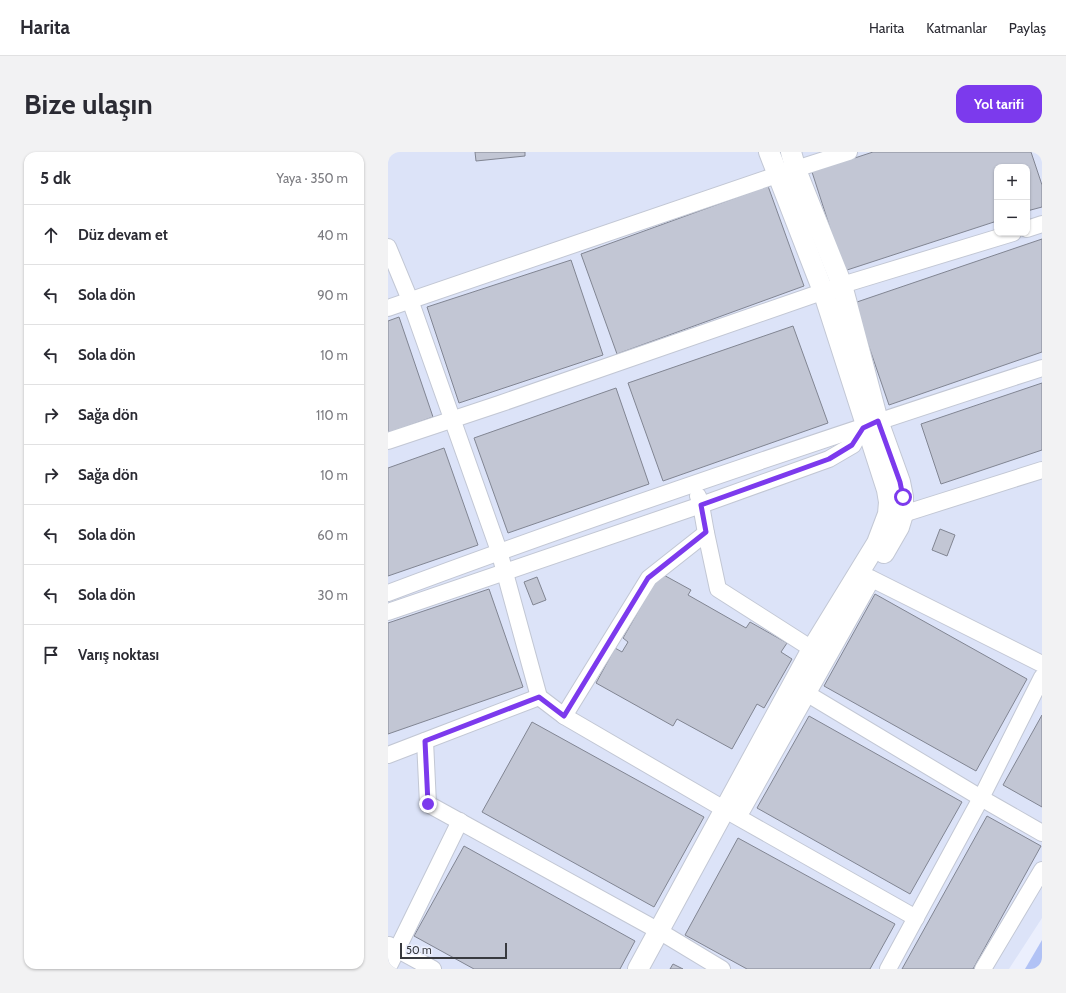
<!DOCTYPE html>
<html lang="tr">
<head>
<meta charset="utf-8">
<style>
	:root { --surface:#fff; --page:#f2f2f3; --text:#2b2b33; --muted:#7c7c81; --line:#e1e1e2; --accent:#7c3aed }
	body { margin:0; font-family:Cabin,sans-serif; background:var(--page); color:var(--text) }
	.controls { position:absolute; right:12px; top:12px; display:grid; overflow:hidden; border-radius:8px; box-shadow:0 1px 3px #0004 }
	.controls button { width:36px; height:36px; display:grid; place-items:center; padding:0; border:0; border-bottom:1px solid var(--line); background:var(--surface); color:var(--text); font:20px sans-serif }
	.scale { position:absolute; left:12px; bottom:10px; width:107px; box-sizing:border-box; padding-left:4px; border:2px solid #383a3f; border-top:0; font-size:11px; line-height:14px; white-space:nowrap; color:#383a3f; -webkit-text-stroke:3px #ebeffd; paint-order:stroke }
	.stop { position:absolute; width:12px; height:12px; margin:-9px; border:3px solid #7c3aed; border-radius:50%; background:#fff }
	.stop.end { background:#7c3aed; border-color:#fff; box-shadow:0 1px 4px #0008 }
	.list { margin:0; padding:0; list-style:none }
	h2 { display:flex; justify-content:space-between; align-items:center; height:52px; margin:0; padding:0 16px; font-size:17px }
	h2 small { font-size:13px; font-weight:400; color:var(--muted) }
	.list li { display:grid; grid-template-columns:26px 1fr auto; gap:12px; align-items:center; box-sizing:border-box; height:60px; padding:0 16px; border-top:1px solid var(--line) }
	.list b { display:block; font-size:15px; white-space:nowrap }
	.list em { font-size:13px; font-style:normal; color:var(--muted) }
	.icon { flex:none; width:22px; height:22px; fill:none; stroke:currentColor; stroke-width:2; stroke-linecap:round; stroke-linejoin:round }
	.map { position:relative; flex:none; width:654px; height:817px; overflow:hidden; border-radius:12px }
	header { display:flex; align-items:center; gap:24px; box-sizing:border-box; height:56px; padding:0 20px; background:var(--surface); border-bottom:1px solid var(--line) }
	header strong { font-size:19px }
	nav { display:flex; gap:22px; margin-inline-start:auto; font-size:14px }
	.intro { display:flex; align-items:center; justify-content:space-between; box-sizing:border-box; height:96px; padding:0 24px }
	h1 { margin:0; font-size:28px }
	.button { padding:10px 18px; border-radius:12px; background:var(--accent); color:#fff; font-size:14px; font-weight:700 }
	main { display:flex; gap:24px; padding:0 24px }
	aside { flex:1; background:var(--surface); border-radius:12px; box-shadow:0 1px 3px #0004 }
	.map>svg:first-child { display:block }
</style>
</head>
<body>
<header>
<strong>Harita</strong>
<nav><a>Harita</a><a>Katmanlar</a><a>Paylaş</a></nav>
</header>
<div class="intro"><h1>Bize ulaşın</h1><a class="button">Yol tarifi</a></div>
<main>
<aside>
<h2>5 dk<small>Yaya · 350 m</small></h2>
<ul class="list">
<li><svg class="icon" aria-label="ahead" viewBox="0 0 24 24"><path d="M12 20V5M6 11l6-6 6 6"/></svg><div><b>Düz devam et</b></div><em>40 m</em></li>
<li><svg class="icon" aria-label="left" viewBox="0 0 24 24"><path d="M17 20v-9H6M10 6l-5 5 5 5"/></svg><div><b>Sola dön</b></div><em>90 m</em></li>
<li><svg class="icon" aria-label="left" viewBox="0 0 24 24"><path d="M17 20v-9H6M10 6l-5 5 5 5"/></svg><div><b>Sola dön</b></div><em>10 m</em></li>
<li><svg class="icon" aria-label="right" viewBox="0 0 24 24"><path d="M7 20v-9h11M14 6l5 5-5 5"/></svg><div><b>Sağa dön</b></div><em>110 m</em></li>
<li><svg class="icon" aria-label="right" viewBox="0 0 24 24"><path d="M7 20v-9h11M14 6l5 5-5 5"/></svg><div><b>Sağa dön</b></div><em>10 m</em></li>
<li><svg class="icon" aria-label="left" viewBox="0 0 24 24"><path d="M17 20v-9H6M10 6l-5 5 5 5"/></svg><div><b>Sola dön</b></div><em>60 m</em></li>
<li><svg class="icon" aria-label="left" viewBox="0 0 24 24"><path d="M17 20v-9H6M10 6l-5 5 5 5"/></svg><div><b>Sola dön</b></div><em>30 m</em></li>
<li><svg class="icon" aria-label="arrive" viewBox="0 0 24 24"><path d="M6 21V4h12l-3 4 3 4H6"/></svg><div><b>Varış noktası</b></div></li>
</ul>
</aside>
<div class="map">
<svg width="654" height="817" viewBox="0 0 654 817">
	<rect width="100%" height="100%" fill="#ebeffd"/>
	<path fill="#dce3f8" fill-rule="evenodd" d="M0 0H654V766L621 817H0ZM609 15H639V81H609Z"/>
	<path fill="#b1c2f5" d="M654 788V817H637Z"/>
	<g fill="#c2c6d4" stroke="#818592">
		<path d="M87 0H137V4L88 9Z"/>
		<path d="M485 0H643L654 33V55L639 59V15H609V69L456 119 424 20Z"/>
		<path d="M380 34 416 134 229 202 193 102Z"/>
		<path d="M654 87V200L501 253 466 151Z"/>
		<path d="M183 108 215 203 71 251 39 155Z"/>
		<path d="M11 165 45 265 0 281V169Z"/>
		<path d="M405 174 440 271 275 329 240 231Z"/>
		<path d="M654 231V298L553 332 533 272Z"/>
		<path d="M228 236 261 332 120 381 86 286Z"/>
		<path d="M56 296 90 393 0 424V316Z"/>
		<path d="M552 377 567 383 559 404 544 398Z"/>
		<path d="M272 421 303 438 300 443 358 476 362 470 399 491 393 500 404 507 376 556 369 552 344 597 289 567 285 574 208 531 227 496 234 500 240 490 235 486Z"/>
		<path d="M149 425 158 448 145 453 136 430Z"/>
		<path d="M101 437 135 535 0 582V471Z"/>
		<path d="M487 442 639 527 588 619 436 534Z"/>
		<path d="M654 563V655L615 633Z"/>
		<path d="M421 564 574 650 522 742 369 656Z"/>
		<path d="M144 570 316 665 266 755 94 660Z"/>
		<path d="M599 664 653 694 585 817H514Z"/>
		<path d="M350 686 507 772 482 817H359L297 783Z"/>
		<path d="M76 694 247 789 232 817H86L26 784Z"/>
		<path d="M285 812 295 817H282Z"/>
	</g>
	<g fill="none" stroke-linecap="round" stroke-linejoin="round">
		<g stroke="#c2c7d4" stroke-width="18">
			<g id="minor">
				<path d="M639 77 654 72"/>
				<path d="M0 95 22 148 111 399 151 545 176 564 348 664 528 766"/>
				<path d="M0 156 389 23 461 0"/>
				<path d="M0 289 111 252 454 133 625 81"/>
				<path d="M515 362 654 318"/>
				<path d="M318 381 330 437 424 497"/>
				<path d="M482 426 654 512"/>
				<path d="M0 441C216 360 435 287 654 216"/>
				<path d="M0 460 313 353 441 307 465 293 475 275"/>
				<path d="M418 541 593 646 654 681"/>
				<path d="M176 564 261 426 318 381 313 353 310 344"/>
				<path d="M37 589 40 652 271 779 334 817"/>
				<path d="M0 603 151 545"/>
				<path d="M1 793 45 817"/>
				<path d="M0 816 72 669"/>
				<path d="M500 817 593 646 654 525"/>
				<path d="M595 817 654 718"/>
			</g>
		</g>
		<g stroke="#c2c7d4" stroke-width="22">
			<g id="tertiary">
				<path d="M403 0 408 18 454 133 490 269 512 330 515 345V362L511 375 496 401"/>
				<path d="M353 656 481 428"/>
				<path d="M250 817 424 497 489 391 500 362 501 350 499 338 435 139 381 0"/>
			</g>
		</g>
		<use href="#minor" stroke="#fff" stroke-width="16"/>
		<use href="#tertiary" stroke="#fff" stroke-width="20"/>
	</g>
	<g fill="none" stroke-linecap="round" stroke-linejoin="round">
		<path stroke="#7c3aed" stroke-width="5" d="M40 652 37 589 151 545 176 564 260 426 318 380 313 353 441 307 464 293 475 276 490 269 512 330 515 345"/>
	</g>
</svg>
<div class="controls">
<button>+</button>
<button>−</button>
</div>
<div class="scale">50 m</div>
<div class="stop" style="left:515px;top:345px"></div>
<div class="stop end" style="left:40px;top:652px"></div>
</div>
</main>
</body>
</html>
